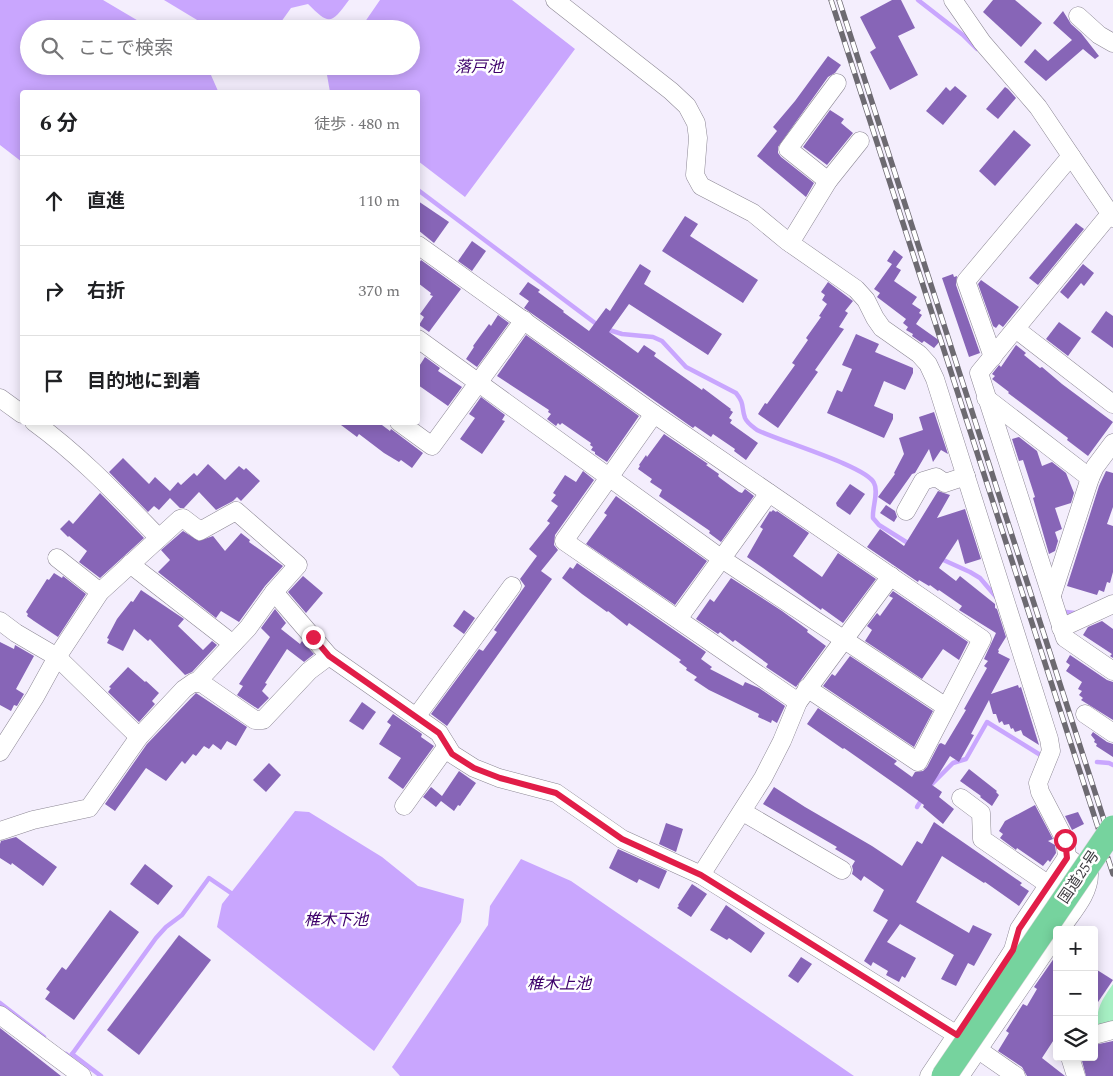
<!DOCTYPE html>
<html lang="ja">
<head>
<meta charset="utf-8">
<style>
	:root { --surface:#fff; --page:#f2f2f2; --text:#202124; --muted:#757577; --line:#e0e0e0 }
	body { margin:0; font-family:Spectral,"Noto Sans JP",serif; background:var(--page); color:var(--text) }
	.controls { position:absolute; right:15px; bottom:15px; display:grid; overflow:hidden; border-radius:5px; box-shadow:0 2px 12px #0003 }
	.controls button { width:45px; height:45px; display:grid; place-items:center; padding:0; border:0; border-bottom:1px solid var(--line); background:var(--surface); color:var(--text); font:25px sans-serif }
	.stop { position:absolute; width:15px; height:15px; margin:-11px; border:4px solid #e11d48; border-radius:50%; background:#fff }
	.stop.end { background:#e11d48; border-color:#fff; box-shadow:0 1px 5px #0008 }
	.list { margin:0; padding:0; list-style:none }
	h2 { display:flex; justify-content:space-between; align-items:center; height:65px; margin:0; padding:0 20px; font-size:21px }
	h2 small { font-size:16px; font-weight:400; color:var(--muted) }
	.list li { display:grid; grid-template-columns:32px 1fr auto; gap:15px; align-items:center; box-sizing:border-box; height:90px; padding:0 20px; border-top:1px solid var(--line) }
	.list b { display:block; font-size:19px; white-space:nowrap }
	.list em { font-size:16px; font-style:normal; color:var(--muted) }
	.icon { flex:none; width:28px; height:28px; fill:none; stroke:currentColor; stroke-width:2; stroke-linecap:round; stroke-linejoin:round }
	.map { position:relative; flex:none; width:1113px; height:1076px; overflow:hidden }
	.search { position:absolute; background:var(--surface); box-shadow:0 2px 12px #0003; left:20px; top:20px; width:400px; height:55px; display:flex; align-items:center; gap:12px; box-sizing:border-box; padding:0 18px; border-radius:28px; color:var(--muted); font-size:19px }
	.panel { position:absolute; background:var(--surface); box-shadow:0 2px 12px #0003; left:20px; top:90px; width:400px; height:335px; border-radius:5px }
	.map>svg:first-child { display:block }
</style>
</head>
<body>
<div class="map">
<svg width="1113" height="1076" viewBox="0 0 1113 1076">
	<rect width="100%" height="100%" fill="#f4eefd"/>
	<path fill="#a6efc3" d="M1113 984V1026L1096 1029C1097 1007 1101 1001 1113 984Z"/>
	<g fill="#c9a6fe">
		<path d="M0 0H103L152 29H29V66H207L218 91 217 92H22V162L0 145Z"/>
		<path d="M164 0H349C331 24 330 26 308 4L291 8 276 29H212Z"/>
		<path d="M380 0H512L575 49 465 197 418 161V92H330L327 75 333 66H411V29H360Z"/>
		<path d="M295 811 309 812 382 857 418 886 464 899 461 922 374 1051 217 927 222 904Z"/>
		<path d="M521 859 571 881 854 1076H400L392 1067 488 925 490 906Z"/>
	</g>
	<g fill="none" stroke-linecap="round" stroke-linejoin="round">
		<g stroke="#c9a6fe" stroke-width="4.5">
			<path d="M918 0 963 35 977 49"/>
			<path d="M418 190 599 326"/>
			<path d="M606 329 622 334 653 337 662 341 686 367 736 393C745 404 741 407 745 418 747 423 753 427 757 430 779 441 866 466 874 483 879 492 872 507 873 518L879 525 911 545"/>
			<path d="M939 558 970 572 980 578 997 598"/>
			<path d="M1066 612 1075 613"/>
			<path d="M1097 762 1109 763 1113 765"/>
			<path d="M932 784 953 763 966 759 987 722 1042 756"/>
			<path d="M917 807 922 799"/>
			<path d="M0 1003 44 1037"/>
			<path d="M66 1054 70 1057 156 938 166 927 182 915 209 878 231 893"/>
			<path d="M72 1054 101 1076"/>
		</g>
	</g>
	<g fill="#8765b7">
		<path d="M892 0H901L915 28 898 36 918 75 890 90 870 52 876 48 860 17Z"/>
		<path d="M993 0H1015L1042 23 1021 47 983 12Z"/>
		<path d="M1063 11 1071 24 1081 33 1099 56 1095 59 1083 49 1046 81 1024 62 1035 49 1048 61 1072 40 1053 23Z"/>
		<path d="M828 56 841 65 835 73 828 77 778 147V153L781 157 814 183 806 197 757 156 777 131 773 127 795 101Z"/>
		<path d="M955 86 967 96 943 125 926 111 946 87 950 91Z"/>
		<path d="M1005 87 1008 89 1016 98 998 119 986 109Z"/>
		<path d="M830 110 844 119 841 123 853 133 827 165 803 147Z"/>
		<path d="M1014 130 1031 145 995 186 979 171Z"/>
		<path d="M418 201 449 222 434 243 418 230Z"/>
		<path d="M685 216 698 224 690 236 758 280 743 303 662 251Z"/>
		<path d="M1076 223 1084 229 1038 285 1029 278Z"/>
		<path d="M472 241 486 251 472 271 458 261Z"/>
		<path d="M894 250 903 257 896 267 901 270 894 281 917 297 912 304 921 310 919 313 922 315 916 324 940 341 934 348 924 341 922 343 912 336 913 334 906 330 908 327 903 323 906 319 877 297 880 293 874 289 892 264 887 261Z"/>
		<path d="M421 260 461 289 429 332 419 325 424 317 420 314 433 296 430 295 431 293 418 283V265Z"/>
		<path d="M640 264 651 271 644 284 722 334 708 355 629 304 609 332 638 353 644 345 656 353 654 356 702 390 703 388 731 409 730 410 733 412 729 418 732 420 730 423 758 443 746 460 734 451 735 449 713 434 711 437 695 426 693 428 524 308 529 301 519 294 528 282 540 290 538 292 564 311 563 312 589 331 606 308 610 311Z"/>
		<path d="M1083 264 1094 273 1084 286 1081 283 1068 299 1060 292Z"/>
		<path d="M953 274 954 277 957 276 956 285 980 353 969 357 942 278Z"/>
		<path d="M981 280 1019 307 1003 327 999 324 996 328 993 326 978 284Z"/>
		<path d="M828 282 853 301 845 311 848 313 839 327 844 329 815 370 818 372 778 428 758 414 765 403 767 404 795 365 792 363 808 340 806 338 821 317 819 316 827 304 822 300 825 295 821 292Z"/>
		<path d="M1106 311 1113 316V348L1091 332Z"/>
		<path d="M498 315 509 323 477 367 466 359 474 347 473 346 489 324 491 326Z"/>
		<path d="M1059 322 1081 338 1068 356 1046 339Z"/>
		<path d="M856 334 879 344 875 352 913 368V373L905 390 884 381 874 406 893 414V419L884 438 827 413 837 390 842 392 852 369 842 365Z"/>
		<path d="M526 335 639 416 607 462 595 454V452L591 450 593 447 590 445 591 443 562 423 560 425 558 423 556 426 552 423 547 419 551 414 548 412 549 410 497 376Z"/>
		<path d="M1016 345 1026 353 1024 355 1040 368 1042 367 1062 384 1113 422 1088 456 1067 440 1068 438 1008 393 1009 392 992 379 995 376 992 374 999 365 1001 367Z"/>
		<path d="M425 357 440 368 438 371 462 387 448 406 418 385V368Z"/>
		<path d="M481 397 505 415 502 420 505 421 482 454 460 439 475 418 469 414Z"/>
		<path d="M934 412 948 454 941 450 933 462 929 449 915 473 912 474 890 505 878 497 895 474 894 473 904 454 899 438 923 430 919 417Z"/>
		<path d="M337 422H378L390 431 391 429 423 453 412 468 401 460 399 462 384 453 359 434 357 437Z"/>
		<path d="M664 434 708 464 706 465 719 474 718 476 720 478 739 492 742 493 745 489 754 496 721 542 709 533 710 531 659 496 662 490 650 482 652 479 638 469 640 466 639 465 646 455 647 457Z"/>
		<path d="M1019 437 1037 451 1042 466 1052 462 1066 473 1074 493 1071 503 1055 508 1062 529 1055 532 1058 541 1055 551 1049 554 1033 498 1035 497 1023 460 1019 461 1012 439Z"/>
		<path d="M123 458 149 484 155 477 170 491 178 482 181 485 194 473 197 476 208 464 225 480 239 466 244 470 246 468 260 481 241 501 237 497 233 501 216 510 199 492 184 508H180L170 498 159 510 154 506 148 512 109 472Z"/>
		<path d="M583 471 594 480 555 535 554 545 558 550 541 571 552 579 447 726 431 714 479 649 483 651 497 632 494 630 525 586 520 579 537 556 529 549 550 523 547 521 558 506 551 501 556 495 553 493 565 475 576 482Z"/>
		<path d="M1106 471 1113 473V507L1107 524 1113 526V572L1110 583 1107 582 1104 592 1099 590 1097 595 1067 586 1099 486Z"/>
		<path d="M850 484 865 494 850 515 837 506 836 503Z"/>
		<path d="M938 491 950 495 937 518 965 509 981 559 965 564 958 539 939 568 956 581 960 576 995 604V608L997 609 1006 637 998 650 999 651 998 653 1010 659 991 694 1018 685 1019 688 1021 687 1039 745 1023 735 1021 730 1015 732 1013 728 1011 729 1009 724 1004 725 1002 721 999 723 996 714H993L989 700 971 734 974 735 959 762 950 756 932 785 942 792 939 797 954 809 943 824 923 807 924 805 901 788 844 748 843 749 807 724 818 708 897 761 894 764 912 777 915 772 923 771 927 767 939 744 941 743 945 745 966 710 964 709 987 668 984 666 988 661 984 659 996 633 959 610 962 606 939 590 938 591 930 585 929 586 919 580 918 582 867 547 880 529 904 546Z"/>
		<path d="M100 493 144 538 100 578 79 562 87 551 69 536 68 537 60 529 69 520 73 524Z"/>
		<path d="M616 496 707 561 675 605 586 544 607 515 604 513Z"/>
		<path d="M886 505 895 511 897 517 894 522 880 513Z"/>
		<path d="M773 510 776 512 777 511 809 533 793 556 822 577 838 553 876 579 843 623 822 608 821 610 763 568 747 557 763 529 760 527 770 511 771 512Z"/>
		<path d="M183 531 199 541 213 536 225 551 241 533 250 540 249 542 283 566 265 586 239 622 221 611 216 618 158 572 170 560 161 550Z"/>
		<path d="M577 563 706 652 701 659 712 667 710 669 743 686 745 682 759 688 785 706 777 723 772 720 771 723 758 717 759 714 709 690 694 680 697 677 686 670 687 668 679 662 681 660 629 623 627 626 608 611 607 612 582 594 562 578 570 567 573 569Z"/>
		<path d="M54 573 62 578 63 576 86 594 58 637 34 621 27 616 28 614 26 612 47 579 49 580Z"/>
		<path d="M303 576 323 593 306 613 288 592Z"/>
		<path d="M731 578 782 611 808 630 807 632 826 646 796 687 766 667 768 664 735 640 733 642 720 632 718 634 696 619 710 599 714 602Z"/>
		<path d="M141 590 184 619 178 626 203 650 212 641 217 645 192 672 185 675 150 639 148 641 134 629 123 651 107 643 109 639 107 638 117 619 131 601 133 602Z"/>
		<path d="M893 591 968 642 959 660 943 649 922 679 865 641 872 630 867 626 877 613 880 616 893 598 889 596Z"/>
		<path d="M275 609 286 623 281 629 300 644 302 641 314 654 304 662 287 649 265 683 267 684 262 691 269 698 258 709 237 695 243 686 239 684 270 637 261 628Z"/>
		<path d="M464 610 475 618 464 634 453 626Z"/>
		<path d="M1102 621 1113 629V658L1110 656 1112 654 1083 635 1088 627Z"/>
		<path d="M0 642 14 649 15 645 34 656 16 689 24 694 17 706 14 705 11 711 0 705Z"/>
		<path d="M1070 655 1107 680 1113 682V720L1081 700 1083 698 1079 695 1082 691 1078 689 1082 682 1066 671 1070 665 1066 662Z"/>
		<path d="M850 656 933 711 914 747 823 686 832 674 835 676Z"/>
		<path d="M128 667 145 682 146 681 159 693 152 701 155 704 139 722 108 692 111 688 109 687Z"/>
		<path d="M196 693 247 727 236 746 227 741 221 750 213 744 209 749 204 746 196 756 193 754 185 764 182 761 166 781 146 768 115 811 105 804 147 744Z"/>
		<path d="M362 702 376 712 363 730 349 721Z"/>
		<path d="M393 714 422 734 421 737 434 746 403 789 388 778 401 758 379 744 391 725 387 722Z"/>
		<path d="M1093 732 1107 742 1113 744V757L1096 746 1097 744 1094 742 1095 740 1091 735Z"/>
		<path d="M269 763 281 775 266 792 253 780Z"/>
		<path d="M969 769 997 791 996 792 999 795 992 806 980 797 981 796 960 781Z"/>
		<path d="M459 771 476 783 460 806 458 805 454 811 441 801 436 807 423 797 431 787 442 796Z"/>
		<path d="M774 787 805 807 872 846 902 866 917 841 922 844 934 822 1022 883 1020 885 1029 891 1019 906 985 882 984 883 942 856 916 902 969 933 973 925 992 934 974 966 968 963 956 986 941 979 954 955 900 924 887 942 916 958 905 978 902 976 899 982 886 975 888 971 873 962 871 966 864 961 888 920 873 911 884 890 864 876 861 881 852 874 853 870 852 866 855 861 835 849 837 847 763 804Z"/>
		<path d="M1035 805 1053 839 1048 841 1055 845 1056 853 1050 862 1048 860 1043 866 1017 848 1016 850 1000 838 1003 834 999 831 1005 821Z"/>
		<path d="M1078 812 1084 824 1072 830 1065 816Z"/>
		<path d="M666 823 683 829 676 852 659 844Z"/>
		<path d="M16 837 57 867 43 886 12 863 11 865 0 858V844L1 841Z"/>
		<path d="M618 849 667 871 659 889 639 879 637 883 609 868Z"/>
		<path d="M145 864 173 886 158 905 130 884Z"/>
		<path d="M692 884 707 894 691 917 677 908 679 906 678 905Z"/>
		<path d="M726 905 765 933 751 953 729 938 727 940 710 930Z"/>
		<path d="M110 910 139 932 74 1020 45 999 50 992 46 989 62 967 66 970Z"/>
		<path d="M179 935 211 960 139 1055 107 1030Z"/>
		<path d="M1057 954V1017L1054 1021 1057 1023V1035L1042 1058 1065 1076H1027L1022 1067 998 1051 1009 1033 1006 1031 1023 1004 1027 1006 1037 989 1034 987Z"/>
		<path d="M801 957 812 964 798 983 788 976Z"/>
		<path d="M1094 968 1113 980 1094 1008Z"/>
		<path d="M0 1028 61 1076H0Z"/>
		<path d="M1113 1041V1076H1086L1081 1057H1094V1045Z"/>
	</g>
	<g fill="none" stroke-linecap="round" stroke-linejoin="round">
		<g stroke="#8c8794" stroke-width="19">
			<g id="minor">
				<path d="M555 0 671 91 687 106 696 123 698 138 695 175 701 186 753 213 787 241 856 289 866 300 875 318 882 328 919 354 928 364 935 379 1049 739 1051 751 1038 783 1040 792 1065 840 1067 857"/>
				<path d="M953 0 982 42 1038 107 1113 218"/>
				<path d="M1078 16 1099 35 1113 43"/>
				<path d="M828 181 788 149 837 83"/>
				<path d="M1110 214 979 373 1065 638 1113 671"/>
				<path d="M790 243 828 181 860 141"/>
				<path d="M418 245 654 414 982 639 918 762 807 688"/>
				<path d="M1017 330 1113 404"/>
				<path d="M418 339 722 559 946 707"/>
				<path d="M993 357 966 281 1071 156"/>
				<path d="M0 398 22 414"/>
				<path d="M986 398 1090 478"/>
				<path d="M654 414 564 541 798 702"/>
				<path d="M34 422C82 457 118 496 159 538"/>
				<path d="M399 422 432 446 524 320"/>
				<path d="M906 511 923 481 936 477 945 483 966 476"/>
				<path d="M57 558 100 592"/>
				<path d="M130 564 233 644"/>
				<path d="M274 592 329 656"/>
				<path d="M1052 595 1090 478 1095 467 1113 443"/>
				<path d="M678 619 769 493"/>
				<path d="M0 621 16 633 57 657 139 737"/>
				<path d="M1061 628 1113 604"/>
				<path d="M1085 714 1113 733"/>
				<path d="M416 717 512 586"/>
				<path d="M0 752 35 697 57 657 100 592 180 519 183 518 200 531 236 511 298 565 274 592 248 628 196 683"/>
				<path d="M961 798 981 813 982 839 1049 885"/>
				<path d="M404 806 447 746"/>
				<path d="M743 812 842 870"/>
				<path d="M0 831 33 820 89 808 139 737 184 689 194 682 203 684 255 720H263L309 671 329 656 439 733 452 754 474 768 499 778 556 793 622 839 701 875 957 1035 1016 1076"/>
				<path d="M701 875 763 778 782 741 798 702 891 576"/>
				<path d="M0 1015 82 1076"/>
				<path d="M1094 1035 1113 1030"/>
				<path d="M1070 1057 1076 1076"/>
				<path d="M929 1076 1006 961 1013 950 1019 929 1067 857 1089 873C1090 894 1071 913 1060 930"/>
				<path d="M960 1076 1057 934"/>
			</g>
		</g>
		<use href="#minor" stroke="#fff" stroke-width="18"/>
		<g stroke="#6d6a71" stroke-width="5.5">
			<g id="rail">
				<path d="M831 0 1113 874"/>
				<path d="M839 0 1113 848"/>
			</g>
		</g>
		<use href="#rail" stroke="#fff" stroke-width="4" stroke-dasharray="11" stroke-linecap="butt"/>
		<g stroke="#d4d4d5" stroke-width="26" stroke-linecap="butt">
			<path id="highway-bridge" d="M944 1076 1113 828"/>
		</g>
		<use href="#highway-bridge" stroke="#76d39e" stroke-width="25"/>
	</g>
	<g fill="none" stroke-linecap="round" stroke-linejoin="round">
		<path stroke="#e11d48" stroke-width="6" d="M313 637 329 656 439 733 452 754 474 768 500 778 556 793 622 839 701 875 957 1035 1013 950 1019 929 1067 858 1065 840"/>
	</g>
	<g text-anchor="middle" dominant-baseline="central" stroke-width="5" stroke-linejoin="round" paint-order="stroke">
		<g font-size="15" fill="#3d3b40" stroke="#fff">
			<text transform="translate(1079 877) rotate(-56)">国道25号</text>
		</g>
		<g font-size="16" font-style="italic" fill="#3d006b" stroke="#fff">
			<text x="479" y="67">落戸池</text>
			<text x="336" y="920">椎木下池</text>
			<text x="559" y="984">椎木上池</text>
		</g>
	</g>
</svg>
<div class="controls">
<button>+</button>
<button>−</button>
<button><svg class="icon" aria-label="layers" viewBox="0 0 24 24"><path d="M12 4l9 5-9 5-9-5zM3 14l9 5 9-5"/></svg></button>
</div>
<div class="stop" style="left:1065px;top:840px"></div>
<div class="stop end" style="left:313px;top:637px"></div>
<div class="search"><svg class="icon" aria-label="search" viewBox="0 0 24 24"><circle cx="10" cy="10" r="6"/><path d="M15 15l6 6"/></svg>ここで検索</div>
<section class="panel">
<h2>6 分<small>徒歩 · 480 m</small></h2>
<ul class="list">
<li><svg class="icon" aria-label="ahead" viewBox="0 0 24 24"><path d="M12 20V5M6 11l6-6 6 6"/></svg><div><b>直進</b></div><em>110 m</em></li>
<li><svg class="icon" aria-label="right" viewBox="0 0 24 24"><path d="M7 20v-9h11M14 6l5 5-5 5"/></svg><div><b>右折</b></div><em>370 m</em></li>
<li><svg class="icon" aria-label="arrive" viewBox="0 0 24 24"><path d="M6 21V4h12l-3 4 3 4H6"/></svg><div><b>目的地に到着</b></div></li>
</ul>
</section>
</div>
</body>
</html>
